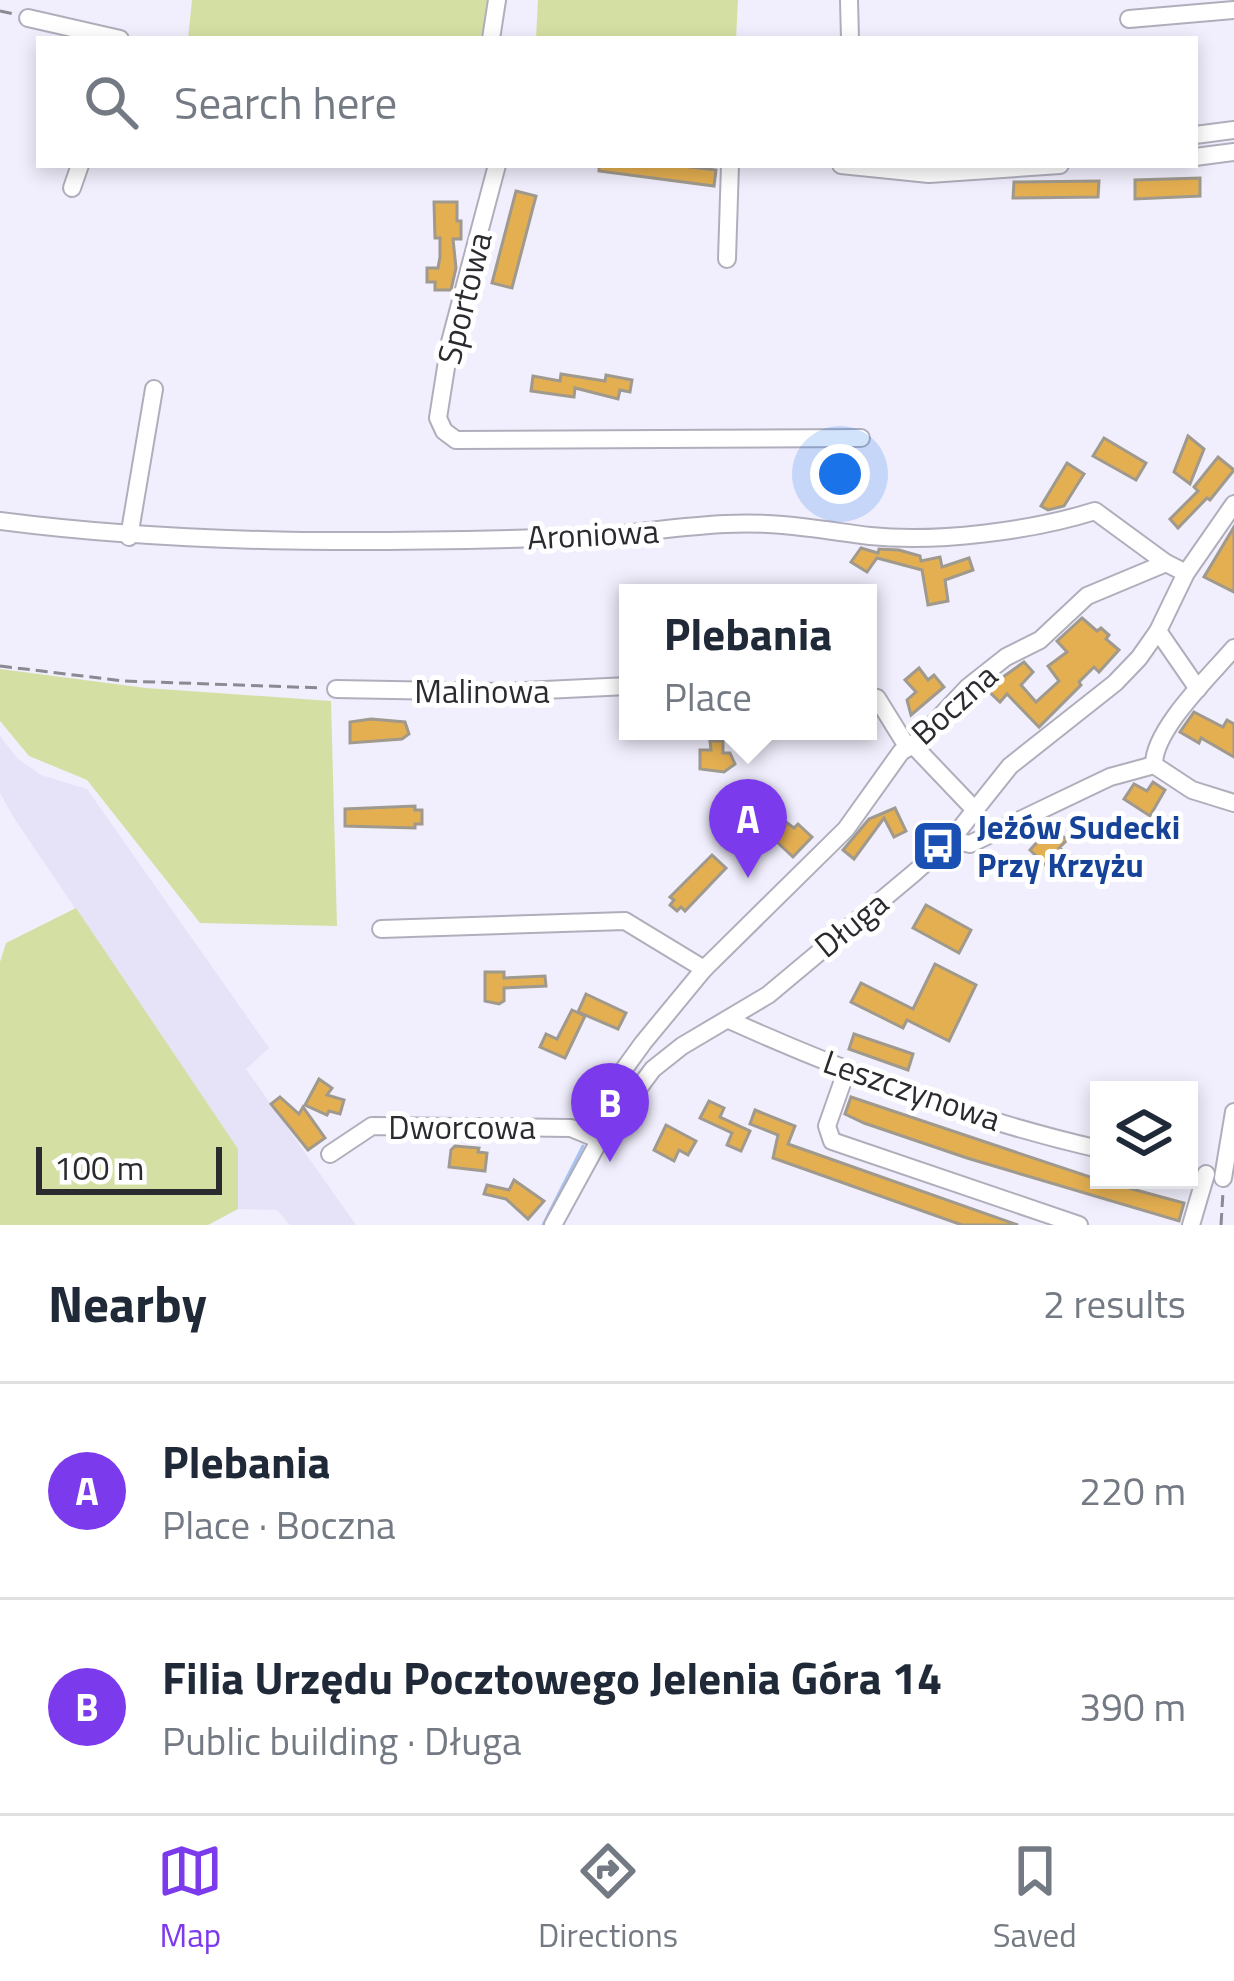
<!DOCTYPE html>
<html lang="en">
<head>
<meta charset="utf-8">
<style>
	:root { --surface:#fff; --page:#f2f2f3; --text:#1f2937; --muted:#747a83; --line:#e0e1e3; --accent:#7c3aed }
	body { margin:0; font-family:"Titillium Web",sans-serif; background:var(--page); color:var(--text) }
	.controls { position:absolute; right:36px; bottom:36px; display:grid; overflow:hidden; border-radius:0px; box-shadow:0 6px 18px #0003 }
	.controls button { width:108px; height:108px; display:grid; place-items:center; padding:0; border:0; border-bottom:3px solid var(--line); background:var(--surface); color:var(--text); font:60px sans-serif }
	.scale { position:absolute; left:36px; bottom:30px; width:186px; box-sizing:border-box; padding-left:12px; border:6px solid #2b2a2f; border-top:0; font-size:33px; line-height:42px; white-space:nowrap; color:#2b2a2f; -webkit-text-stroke:9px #fff; paint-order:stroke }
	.you { position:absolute; left:840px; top:474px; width:42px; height:42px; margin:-30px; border:9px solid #fff; border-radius:50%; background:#1a73e8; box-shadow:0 0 0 18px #1a73e833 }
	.badge { display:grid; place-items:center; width:78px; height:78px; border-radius:50%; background:var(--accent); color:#fff; font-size:39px; font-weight:700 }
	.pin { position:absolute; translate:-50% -99px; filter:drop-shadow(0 3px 6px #0008) }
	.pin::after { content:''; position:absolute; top:63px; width:42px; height:36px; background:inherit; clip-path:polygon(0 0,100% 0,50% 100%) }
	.popup { position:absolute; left:619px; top:584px; width:258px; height:156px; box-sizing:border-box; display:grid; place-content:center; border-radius:0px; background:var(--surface); filter:drop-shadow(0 3px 9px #0005); font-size:39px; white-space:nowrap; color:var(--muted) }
	.popup b { font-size:45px; color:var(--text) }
	.popup::after { content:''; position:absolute; left:50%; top:100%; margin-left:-24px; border:24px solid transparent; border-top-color:var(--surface) }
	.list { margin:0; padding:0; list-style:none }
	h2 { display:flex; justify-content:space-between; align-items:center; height:156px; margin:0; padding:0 48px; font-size:51px }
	h2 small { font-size:39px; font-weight:400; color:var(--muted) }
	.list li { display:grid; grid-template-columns:78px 1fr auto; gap:36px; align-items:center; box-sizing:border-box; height:216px; padding:0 48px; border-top:3px solid var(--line) }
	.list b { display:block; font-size:45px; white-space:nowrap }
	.list p { margin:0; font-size:39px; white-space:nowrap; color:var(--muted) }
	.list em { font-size:39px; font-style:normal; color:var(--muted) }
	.icon { flex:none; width:66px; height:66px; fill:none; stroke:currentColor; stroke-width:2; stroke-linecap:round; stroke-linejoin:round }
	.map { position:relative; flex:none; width:1234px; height:1225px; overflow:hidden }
	.search { position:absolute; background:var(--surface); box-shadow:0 6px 18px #0003; left:36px; right:36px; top:36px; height:132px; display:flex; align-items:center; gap:30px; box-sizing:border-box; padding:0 42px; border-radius:0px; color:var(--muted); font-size:45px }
	.sheet { height:588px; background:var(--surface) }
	nav { display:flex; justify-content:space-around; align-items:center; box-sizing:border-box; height:168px; border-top:3px solid var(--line); background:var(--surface); font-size:33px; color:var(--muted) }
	nav a { display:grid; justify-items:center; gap:6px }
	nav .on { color:var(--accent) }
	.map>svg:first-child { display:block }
</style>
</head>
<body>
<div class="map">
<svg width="1234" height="1225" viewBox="0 0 1234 1225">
	<rect width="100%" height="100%" fill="#f1effd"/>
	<path fill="#e6e2f8" d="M0 736 18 759 41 775 87 789 269 1048 246 1069 356 1225H290L277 1210 238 1209V1149L14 818 0 793Z"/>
	<g fill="#d4e0a3">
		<path d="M192 0H493L486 39H188Z"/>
		<path d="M538 0H738L736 39H536Z"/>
		<path d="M0 669 146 688 331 701 337 926 200 923 87 780 29 756 0 721Z"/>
		<path d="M76 908 238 1149V1209L208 1225H0V962L6 943Z"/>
	</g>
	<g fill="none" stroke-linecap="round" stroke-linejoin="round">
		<path stroke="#a5c3f3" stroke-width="3" d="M543 1225 583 1146"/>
	</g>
	<g fill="#e4af51" stroke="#a0998d" stroke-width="3">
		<path d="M599 165H674L716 170 714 186 599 171Z"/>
		<path d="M1200 178V196L1135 199V180Z"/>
		<path d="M1099 181 1098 197 1013 198 1014 182Z"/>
		<path d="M516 191 536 196 512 288 492 283Z"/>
		<path d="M434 202H457V221H461V239H453L456 268 451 290H435V282H427V268H438L440 257V238H435Z"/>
		<path d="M561 374 605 381 606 375 632 380 630 392 620 390 618 399 575 388 574 397 531 391 533 376 560 381Z"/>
		<path d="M1188 436 1204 449 1190 484 1174 472Z"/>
		<path d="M1104 438 1146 463 1136 480 1093 456Z"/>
		<path d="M1218 457 1234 470 1210 500 1207 498 1178 528 1170 519 1198 491 1194 487Z"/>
		<path d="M1067 463 1084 474 1064 506 1048 510 1041 506Z"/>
		<path d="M1234 527V592L1204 577Z"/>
		<path d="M861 548 878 553 879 549 899 550 920 556 921 561 940 557 942 567 969 558 973 570 945 580 948 601 928 605 922 570 877 558 867 572 851 562Z"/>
		<path d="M1082 618 1097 631 1101 628 1109 635 1106 639 1119 650 1099 672 1094 667 1079 682 1081 685 1039 727 1007 694 1000 702 986 689 1024 662 1033 672 1021 685 1036 702 1059 681 1048 666 1067 652 1057 641Z"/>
		<path d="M919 668 928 680 934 675 944 687 911 715 907 700 916 692 905 680Z"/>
		<path d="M1194 712 1223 727 1227 720 1234 724V757L1201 738 1199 743 1180 732Z"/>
		<path d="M371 719 405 722 409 734 402 739 350 743V722Z"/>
		<path d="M710 741H723V753H730L735 764 724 772 700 769V750H711Z"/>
		<path d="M1153 782 1165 790 1150 816 1124 799 1134 784 1147 791Z"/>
		<path d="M415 806V810H422V824H415V828L345 826V809Z"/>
		<path d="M895 808 906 831 894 837 884 818 854 859 843 850 869 819Z"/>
		<path d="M779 817 794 828 798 824 812 837 793 857 763 829Z"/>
		<path d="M1052 826 1067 840 1059 848 1073 857 1056 875 1030 850Z"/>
		<path d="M712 855 726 868 685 911 681 907 677 911 670 905 674 900 670 897Z"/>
		<path d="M926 905 971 930 959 953 913 928Z"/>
		<path d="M935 964 976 985 949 1041 907 1020 903 1028 851 1002 861 983 913 1009Z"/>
		<path d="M485 972H504V978L545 976 546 986 504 988V1001L499 1004 485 1001Z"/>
		<path d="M586 994 626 1013 618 1029 578 1012Z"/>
		<path d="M572 1010 585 1016 565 1058 540 1047 546 1034 557 1039Z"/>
		<path d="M854 1034 913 1054 908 1070 849 1049Z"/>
		<path d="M319 1079 332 1088 327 1095 344 1100 340 1114 329 1111 327 1115 305 1105Z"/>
		<path d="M280 1097 299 1114 303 1107 325 1138 308 1150 271 1104Z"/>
		<path d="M851 1097 1099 1180 1184 1203 1179 1221 967 1158 864 1123 845 1114Z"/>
		<path d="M709 1101 724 1108 720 1117 750 1131 741 1151 727 1145 732 1133 700 1118Z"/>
		<path d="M755 1110 795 1126 788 1144 1018 1225H962L773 1158 778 1135 750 1124Z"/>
		<path d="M666 1125 696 1141 688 1155 679 1150 674 1161 654 1150Z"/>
		<path d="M455 1146 479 1148 478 1152 487 1153 485 1171 449 1167 451 1150Z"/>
		<path d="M514 1180 544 1201 528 1219 506 1199 484 1194 487 1185 509 1190Z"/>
	</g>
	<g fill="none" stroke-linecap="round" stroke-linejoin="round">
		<g stroke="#b1aebc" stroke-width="20">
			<g id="minor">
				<path d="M849 0 850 39"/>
				<path d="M28 18 120 39"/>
				<path d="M1129 19 1234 10"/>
				<path d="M491 39 497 0"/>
				<path d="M1195 135 1234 130"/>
				<path d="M1195 157 1234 152"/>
				<path d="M497 165 450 342 438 418 444 431 456 440 861 438"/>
				<path d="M841 165 929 174 1060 165"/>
				<path d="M72 188 80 165"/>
				<path d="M727 259 730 165"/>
				<path d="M0 521C192 546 387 543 581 537 629 535 677 526 726 524 776 521 821 530 870 536 937 543 1031 531 1095 511L1166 563 1186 573"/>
				<path d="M129 537 154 389"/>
				<path d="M1158 631 1198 689"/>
				<path d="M336 689 503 692 628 686"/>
				<path d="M868 696 877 698 908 748"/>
				<path d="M913 745 975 810"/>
				<path d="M1154 765C1153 730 1211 675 1234 648"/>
				<path d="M1154 765 1192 790 1234 803"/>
				<path d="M951 840 970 844 1110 777 1154 765"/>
				<path d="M381 929 625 921 704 969"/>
				<path d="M729 1020C847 1073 972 1120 1099 1149"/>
				<path d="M847 1069 827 1126 832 1141 1079 1225"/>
				<path d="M588 1134 604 1097 643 1043 704 969 846 829 901 752 915 743 968 687 1006 657 1040 640 1087 596 1166 563"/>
				<path d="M330 1154 372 1126 571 1128 593 1137"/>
				<path d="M1223 1178 1234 1112"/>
				<path d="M553 1225 599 1141 653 1069 682 1046 768 995 914 873 951 840 1010 766 1115 683 1139 658 1158 631 1186 573 1234 504"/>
				<path d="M1191 1225 1206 1174"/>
			</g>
		</g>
		<g stroke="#8b8992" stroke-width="3" stroke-dasharray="12 6" stroke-linecap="butt">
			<path d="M0 11 14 14"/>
			<path d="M0 666 124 681 323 688"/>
			<path d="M1221 1225 1223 1192"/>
		</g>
		<use href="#minor" stroke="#fff" stroke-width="16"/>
	</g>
	<defs>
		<g id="bus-square" transform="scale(2.7)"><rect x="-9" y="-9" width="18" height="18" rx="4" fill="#1a4fb4" stroke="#fff"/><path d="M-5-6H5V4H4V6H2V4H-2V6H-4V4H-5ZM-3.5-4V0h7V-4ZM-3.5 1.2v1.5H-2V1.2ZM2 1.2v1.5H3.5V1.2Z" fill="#fff"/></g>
	</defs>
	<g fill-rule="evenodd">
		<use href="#bus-square" x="938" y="846"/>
	</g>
	<g text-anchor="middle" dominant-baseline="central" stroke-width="10" stroke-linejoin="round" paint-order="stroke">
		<g font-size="33" fill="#2b2a2f" stroke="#fff">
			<text transform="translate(464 298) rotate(-76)">Sportowa</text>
			<text transform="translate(593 534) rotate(-3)">Aroniowa</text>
			<text x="482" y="691">Malinowa</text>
			<text transform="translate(954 704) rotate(-42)">Boczna</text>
			<text transform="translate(851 924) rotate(-39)">Długa</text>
			<text transform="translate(912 1090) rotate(19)">Leszczynowa</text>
			<text x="462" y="1127">Dworcowa</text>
		</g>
		<g font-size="33" font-weight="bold" fill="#164399" stroke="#fff" text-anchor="start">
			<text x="977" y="827">Jeżów Sudecki<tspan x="977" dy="38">Przy Krzyżu</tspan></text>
		</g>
	</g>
</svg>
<div class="controls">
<button><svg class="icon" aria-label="layers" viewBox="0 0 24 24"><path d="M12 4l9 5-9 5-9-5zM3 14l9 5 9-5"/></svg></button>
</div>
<div class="scale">100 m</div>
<div class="you"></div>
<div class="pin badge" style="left:748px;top:878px">A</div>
<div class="popup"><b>Plebania</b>Place</div>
<div class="pin badge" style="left:610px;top:1162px">B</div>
<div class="search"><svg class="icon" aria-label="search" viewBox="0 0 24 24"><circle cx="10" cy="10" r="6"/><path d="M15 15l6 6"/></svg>Search here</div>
</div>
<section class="sheet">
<h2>Nearby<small>2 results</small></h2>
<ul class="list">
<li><span class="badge">A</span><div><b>Plebania</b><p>Place · Boczna</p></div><em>220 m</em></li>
<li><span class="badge">B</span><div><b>Filia Urzędu Pocztowego Jelenia Góra 14</b><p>Public building · Długa</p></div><em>390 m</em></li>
</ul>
</section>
<nav>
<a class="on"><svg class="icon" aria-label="map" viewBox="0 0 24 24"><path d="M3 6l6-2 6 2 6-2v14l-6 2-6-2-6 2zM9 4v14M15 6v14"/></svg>Map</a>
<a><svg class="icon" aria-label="directions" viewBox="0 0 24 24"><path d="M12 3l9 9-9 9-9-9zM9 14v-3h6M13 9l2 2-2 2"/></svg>Directions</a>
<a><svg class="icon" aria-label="saved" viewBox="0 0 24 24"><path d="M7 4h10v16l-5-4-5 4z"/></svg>Saved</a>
</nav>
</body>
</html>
